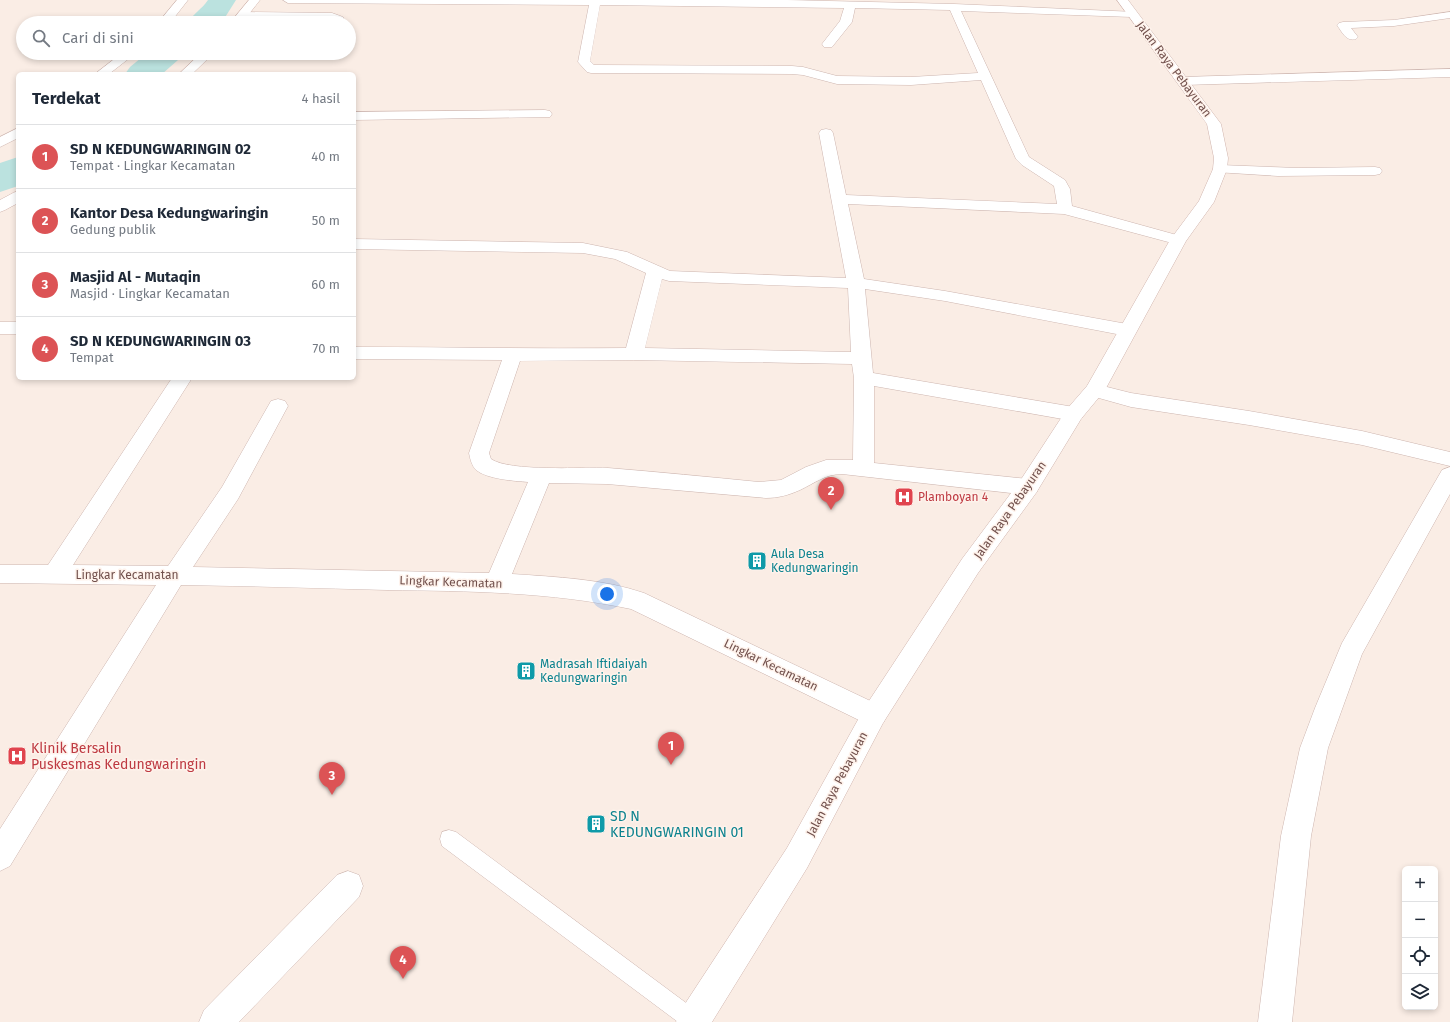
<!DOCTYPE html>
<html lang="id">
<head>
<meta charset="utf-8">
<style>
	:root { --surface:#fff; --page:#f6f6f7; --text:#1f2937; --muted:#747a83; --line:#e0e1e3; --accent:#dc5355 }
	body { margin:0; font-family:"Fira Sans",sans-serif; background:var(--page); color:var(--text) }
	.controls { position:absolute; right:12px; bottom:12px; display:grid; overflow:hidden; border-radius:6px; box-shadow:0 2px 6px #0003 }
	.controls button { width:36px; height:36px; display:grid; place-items:center; padding:0; border:0; border-bottom:1px solid var(--line); background:var(--surface); color:var(--text); font:20px sans-serif }
	.you { position:absolute; left:607px; top:594px; width:14px; height:14px; margin:-10px; border:3px solid #fff; border-radius:50%; background:#1a73e8; box-shadow:0 0 0 6px #1a73e833 }
	.badge { display:grid; place-items:center; width:26px; height:26px; border-radius:50%; background:var(--accent); color:#fff; font-size:13px; font-weight:700 }
	.pin { position:absolute; translate:-50% -33px; filter:drop-shadow(0 1px 2px #0008) }
	.pin::after { content:''; position:absolute; top:21px; width:14px; height:12px; background:inherit; clip-path:polygon(0 0,100% 0,50% 100%) }
	.list { margin:0; padding:0; list-style:none }
	h2 { display:flex; justify-content:space-between; align-items:center; height:52px; margin:0; padding:0 16px; font-size:17px }
	h2 small { font-size:13px; font-weight:400; color:var(--muted) }
	.list li { display:grid; grid-template-columns:26px 1fr auto; gap:12px; align-items:center; box-sizing:border-box; height:64px; padding:0 16px; border-top:1px solid var(--line) }
	.list b { display:block; font-size:15px; white-space:nowrap }
	.list p { margin:0; font-size:13px; white-space:nowrap; color:var(--muted) }
	.list em { font-size:13px; font-style:normal; color:var(--muted) }
	.icon { flex:none; width:22px; height:22px; fill:none; stroke:currentColor; stroke-width:2; stroke-linecap:round; stroke-linejoin:round }
	.map { position:relative; flex:none; width:1450px; height:1022px; overflow:hidden }
	.search { position:absolute; background:var(--surface); box-shadow:0 2px 6px #0003; left:16px; top:16px; width:340px; height:44px; display:flex; align-items:center; gap:10px; box-sizing:border-box; padding:0 14px; border-radius:22px; color:var(--muted); font-size:15px }
	.panel { position:absolute; background:var(--surface); box-shadow:0 2px 6px #0003; left:16px; top:72px; width:340px; height:308px; border-radius:6px }
	.map>svg:first-child { display:block }
</style>
</head>
<body>
<div class="map">
<svg width="1450" height="1022" viewBox="0 0 1450 1022">
	<rect width="100%" height="100%" fill="#faede5"/>
	<g fill="none" stroke-linecap="round" stroke-linejoin="round">
		<g fill="#bbe2df" fill-rule="evenodd">
			<path d="M208 0H236L224 19 220 23H187C193 14 202 9 208 0Z"/>
			<path d="M147 53H183L178 60 162 74H125L130 67Z"/>
			<path d="M18 157V186L0 192V163Z"/>
		</g>
		<g stroke="#cdb5af" stroke-width="1">
			<path id="lane" d="M449 830 456 832 701 1014 704 1022H678L442 846 440 839 442 832Z"/>
		</g>
		<g stroke="#cdb5af" stroke-width="1">
			<g id="street">
				<path d="M177 0H188L170 23H158Z"/>
				<path d="M283 0H787L954 4 1136 12 1138 14 1136 16 1132 17 961 11 1029 157 1065 180 1070 189 1072 206 1184 237 1186 240 1184 243 1178 245 1172 243 1064 214 848 204 864 279 945 291 1127 324 1133 326 1136 330 1133 334 1127 336 945 301 865 289 873 373 1074 407 1081 409 1084 414 1081 419 1074 421 874 386V463L1028 479 1036 481 1039 487 1036 493 1028 495 842 474C825 474 815 483 800 490 789 495 778 498 766 498L607 484 549 483 512 574C556 577 603 579 644 593L883 707 887 715 883 723 874 727 865 723 631 609C551 592 469 591 387 590 318 588 250 586 181 585L10 866 0 871V829L156 585 0 583V565H48L172 378H192L73 565 168 566 222 487 271 401 278 399 285 401 288 406 238 499 193 567 489 573 528 482C514 481 487 479 476 470 472 466 470 459 469 453L502 360 354 359V347C445 347 535 349 626 348L646 273 615 259 583 253 354 249V239L583 243 627 252 670 271 846 278 819 133 821 130 826 129 831 130 833 133 846 195 1057 204 1054 186 1022 165 1016 159 981 80 911 85 837 84 803 75 792 74 591 73 587 72 578 62 589 5 288 3ZM600 5 844 8 840 21 822 44 824 47H832L852 22 855 8 950 10 978 73 911 77 837 76 803 67 792 66 594 65 590 61ZM662 279 669 281 848 288 851 352 645 348ZM634 360 852 364 854 378 853 460H826L806 467 781 480 759 482C709 477 658 472 608 468 582 467 510 472 491 459L489 453 520 361Z"/>
				<path d="M244 12 332 13 343 17 345 23H333V21L330 19 240 17 238 15 240 13Z"/>
				<path d="M1450 12V18L1394 26 1351 28 1358 37 1356 39C1346 42 1342 32 1337 25L1339 23 1343 22 1394 20Z"/>
				<path d="M122 53H136L109 74H95Z"/>
				<path d="M1450 69V77L1184 85 1180 84 1178 81 1180 78 1184 77Z"/>
				<path d="M545 110 550 111 552 114 550 117 354 120V112Z"/>
				<path d="M18 128V138L0 147V137Z"/>
				<path d="M1220 165 1298 168 1375 167 1380 168 1382 171 1380 174 1375 175 1278 176 1215 172 1213 169 1215 166Z"/>
				<rect x="0" y="322" width="18" height="12"/>
				<path d="M1095 384 1131 393 1249 411 1362 431 1450 452V466L1362 445 1249 425 1131 407 1088 395 1085 390 1088 385Z"/>
				<path d="M1450 467V494L1362 654 1328 748 1311 836 1292 1022H1258L1281 836 1300 748 1315 708 1342 643 1442 470Z"/>
				<path d="M348 871 359 875 363 886 359 897 239 1022H199L204 1010 337 875Z"/>
			</g>
		</g>
		<g stroke="#d0b4ad" stroke-width="1">
			<g id="secondary">
				<path d="M249 0H260L242 23H230Z"/>
				<path d="M1117 0H1128L1221 124 1228 158 1227 169 1214 202 1186 241 1105 390 1081 419 1036 493 978 573 883 723 807 868 712 1022H676L681 1010 787 848 865 707 962 559 1020 481 1067 409 1087 386 1170 240 1199 201 1213 169 1214 158 1207 124Z"/>
				<path d="M201 53H214L192 74H179Z"/>
				<path d="M18 191V203L5 210 0 212V200L13 193Z"/>
			</g>
		</g>
		<use href="#lane" fill="#fff" fill-rule="evenodd"/>
		<use href="#street" fill="#fff" fill-rule="evenodd"/>
		<use href="#secondary" fill="#fff" fill-rule="evenodd"/>
	</g>
	<defs>
		<g id="hospital-square" transform="scale(1)"><rect x="-9" y="-9" width="18" height="18" rx="4" fill="#e0444e" stroke="#fef2eb"/><path d="M-5-5h3v3.5h4V-5h3V5h-3V1.5h-4V5h-3Z" fill="#fff"/></g>
		<g id="building-square" transform="scale(1)"><rect x="-9" y="-9" width="18" height="18" rx="4" fill="#0f9aa8" stroke="#fef2eb"/><path d="M-4-6H4V6H1V3H-1V6H-4ZM-2.5-4.3h1.7v1.8h-1.7ZM.8-4.3h1.7v1.8H.8ZM-2.5-1h1.7V.8h-1.7ZM.8-1h1.7V.8H.8Z" fill="#fff"/></g>
	</defs>
	<g fill-rule="evenodd">
		<use href="#hospital-square" x="904" y="497"/>
		<use href="#building-square" x="757" y="561"/>
		<use href="#building-square" x="526" y="671"/>
		<use href="#hospital-square" x="17" y="756"/>
		<use href="#building-square" x="596" y="824"/>
	</g>
	<g text-anchor="middle" dominant-baseline="central" stroke-width="3" stroke-linejoin="round" paint-order="stroke">
		<g font-size="12" fill="#71504c" stroke="#fef2eb">
			<text transform="translate(1174 69) rotate(53)">Jalan Raya Pebayuran</text>
			<text transform="translate(1010 510) rotate(-55)">Jalan Raya Pebayuran</text>
			<text x="127" y="575">Lingkar Kecamatan</text>
			<text transform="translate(451 582) rotate(2)">Lingkar Kecamatan</text>
			<text transform="translate(771 665) rotate(26)">Lingkar Kecamatan</text>
			<text transform="translate(837 784) rotate(-62)">Jalan Raya Pebayuran</text>
		</g>
		<g font-size="12" fill="#be3a42" stroke="#fef2eb" text-anchor="start">
			<text x="918" y="497">Plamboyan 4</text>
		</g>
		<g font-size="12" fill="#0d838f" stroke="#fef2eb" text-anchor="start">
			<text x="771" y="554">Aula Desa<tspan x="771" dy="14">Kedungwaringin</tspan></text>
			<text x="540" y="664">Madrasah Iftidaiyah<tspan x="540" dy="14">Kedungwaringin</tspan></text>
		</g>
		<g font-size="14" fill="#be3a42" stroke="#fef2eb" text-anchor="start">
			<text x="31" y="748">Klinik Bersalin<tspan x="31" dy="16">Puskesmas Kedungwaringin</tspan></text>
		</g>
		<g font-size="14" fill="#0d838f" stroke="#fef2eb" text-anchor="start">
			<text x="610" y="816">SD N<tspan x="610" dy="16">KEDUNGWARINGIN 01</tspan></text>
		</g>
	</g>
</svg>
<div class="controls">
<button>+</button>
<button>−</button>
<button><svg class="icon" aria-label="locate" viewBox="0 0 24 24"><circle cx="12" cy="12" r="6"/><path d="M12 2v4M12 18v4M2 12h4M18 12h4"/></svg></button>
<button><svg class="icon" aria-label="layers" viewBox="0 0 24 24"><path d="M12 4l9 5-9 5-9-5zM3 14l9 5 9-5"/></svg></button>
</div>
<div class="you"></div>
<div class="pin badge" style="left:671px;top:765px">1</div>
<div class="pin badge" style="left:831px;top:510px">2</div>
<div class="pin badge" style="left:332px;top:795px">3</div>
<div class="pin badge" style="left:403px;top:979px">4</div>
<div class="search"><svg class="icon" aria-label="search" viewBox="0 0 24 24"><circle cx="10" cy="10" r="6"/><path d="M15 15l6 6"/></svg>Cari di sini</div>
<section class="panel">
<h2>Terdekat<small>4 hasil</small></h2>
<ul class="list">
<li><span class="badge">1</span><div><b>SD N KEDUNGWARINGIN 02</b><p>Tempat · Lingkar Kecamatan</p></div><em>40 m</em></li>
<li><span class="badge">2</span><div><b>Kantor Desa Kedungwaringin</b><p>Gedung publik</p></div><em>50 m</em></li>
<li><span class="badge">3</span><div><b>Masjid Al - Mutaqin</b><p>Masjid · Lingkar Kecamatan</p></div><em>60 m</em></li>
<li><span class="badge">4</span><div><b>SD N KEDUNGWARINGIN 03</b><p>Tempat</p></div><em>70 m</em></li>
</ul>
</section>
</div>
</body>
</html>
